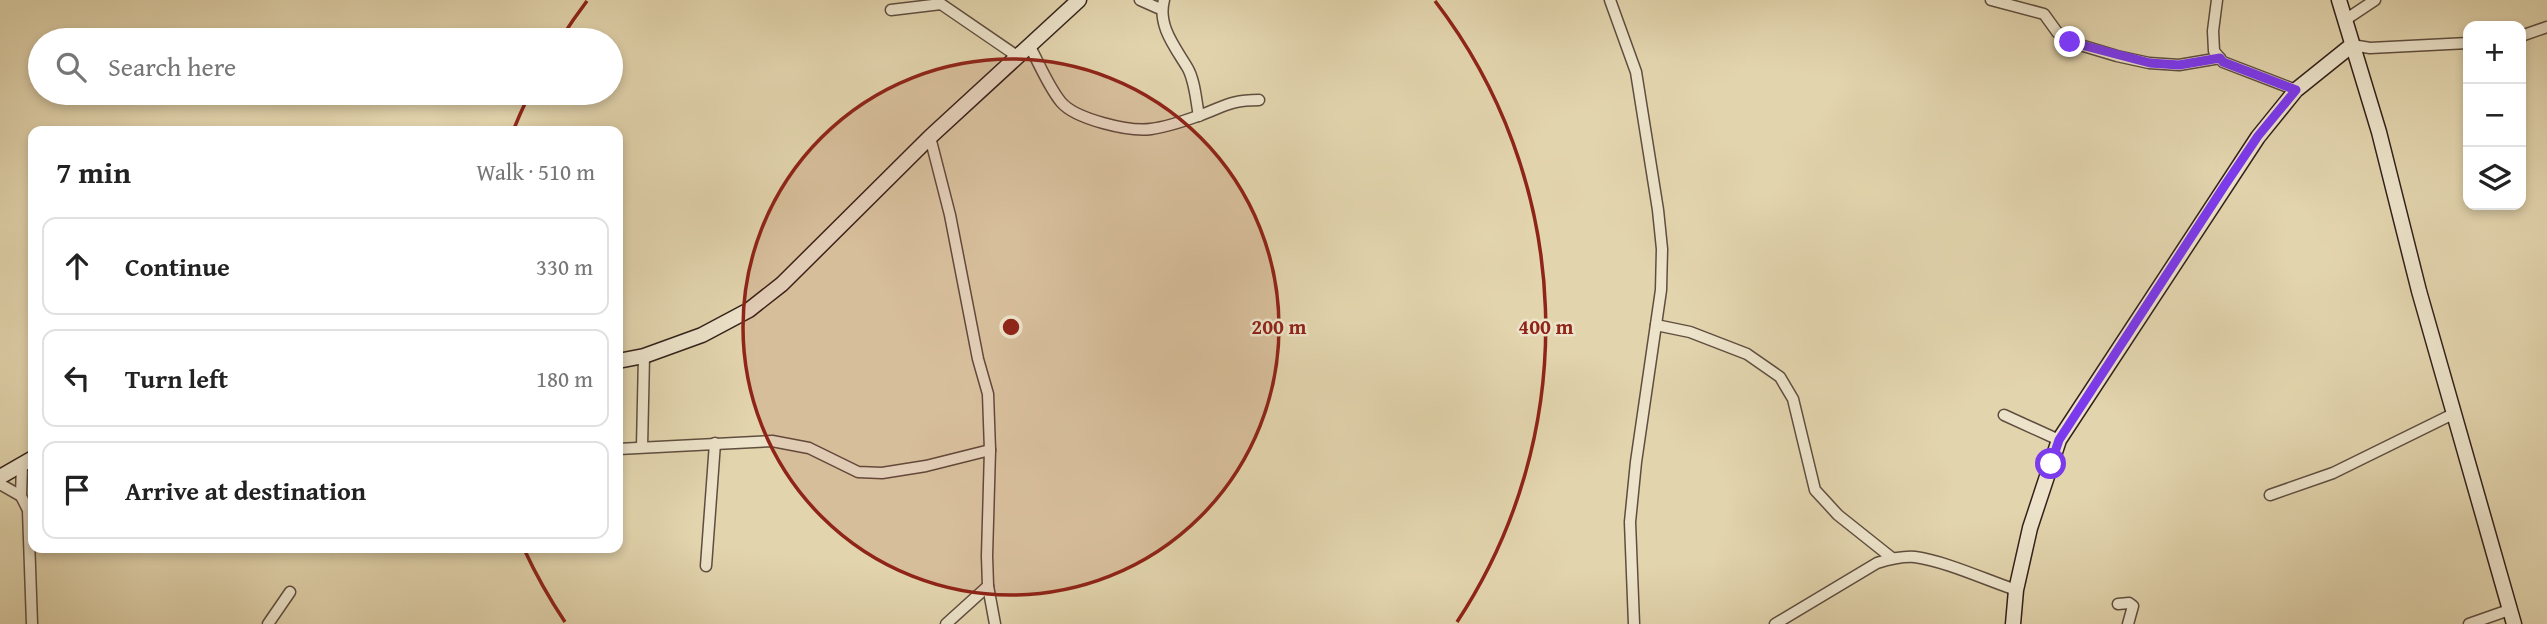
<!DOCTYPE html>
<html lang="en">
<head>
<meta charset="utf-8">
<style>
	:root { --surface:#fff; --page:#f6f6f6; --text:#222; --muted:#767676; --line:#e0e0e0 }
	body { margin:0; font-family:"Gentium Book Plus",serif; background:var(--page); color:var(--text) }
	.controls { position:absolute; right:21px; top:21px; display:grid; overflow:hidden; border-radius:14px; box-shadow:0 4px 10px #0003 }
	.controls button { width:63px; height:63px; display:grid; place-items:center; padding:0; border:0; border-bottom:2px solid var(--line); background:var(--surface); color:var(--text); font:35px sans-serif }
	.stop { position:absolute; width:21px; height:21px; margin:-16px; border:5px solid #7c3aed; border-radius:50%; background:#fff }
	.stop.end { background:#7c3aed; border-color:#fff; box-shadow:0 2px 7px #0008 }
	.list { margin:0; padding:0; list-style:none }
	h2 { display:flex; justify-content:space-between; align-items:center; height:91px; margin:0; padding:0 28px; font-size:30px }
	h2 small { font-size:23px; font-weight:400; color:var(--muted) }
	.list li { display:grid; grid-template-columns:46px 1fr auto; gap:21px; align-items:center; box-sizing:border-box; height:98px; margin:0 14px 14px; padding:0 14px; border:2px solid var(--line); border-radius:14px }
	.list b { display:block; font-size:26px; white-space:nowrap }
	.list em { font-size:23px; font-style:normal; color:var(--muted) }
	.icon { flex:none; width:38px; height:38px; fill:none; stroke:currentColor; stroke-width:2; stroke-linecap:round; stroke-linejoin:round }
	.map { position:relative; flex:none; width:2547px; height:624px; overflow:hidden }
	.search { position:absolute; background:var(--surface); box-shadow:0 4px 10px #0003; left:28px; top:28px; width:595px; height:77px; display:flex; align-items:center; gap:18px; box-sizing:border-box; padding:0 24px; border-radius:38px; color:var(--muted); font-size:26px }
	.panel { position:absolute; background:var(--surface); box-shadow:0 4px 10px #0003; left:28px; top:126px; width:595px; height:427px; border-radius:14px }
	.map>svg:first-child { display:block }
</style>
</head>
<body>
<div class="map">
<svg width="2547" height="624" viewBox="0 0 2547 624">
	<rect width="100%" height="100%" fill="#e2d4ad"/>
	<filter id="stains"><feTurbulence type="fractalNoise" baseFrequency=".00286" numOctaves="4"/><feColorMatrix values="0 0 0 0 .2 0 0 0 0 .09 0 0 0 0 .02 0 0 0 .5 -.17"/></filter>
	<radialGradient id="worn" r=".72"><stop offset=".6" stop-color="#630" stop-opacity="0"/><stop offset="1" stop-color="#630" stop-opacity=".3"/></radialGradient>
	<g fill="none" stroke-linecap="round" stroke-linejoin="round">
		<g stroke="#5f4e3f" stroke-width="13">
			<g id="street">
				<path d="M1140 0 1158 8 1162 7"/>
				<path d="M1164 0C1157 25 1175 47 1187 67 1195 80 1196 101 1199 116"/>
				<path d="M1610 0 1636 72 1658 210 1662 249 1661 290 1636 462 1630 522 1634 624"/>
				<path d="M1991 0 2044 14 2057 32 2070 42 2117 56 2149 63 2179 65 2220 58"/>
				<path d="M2217 0 2213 31 2214 51 2223 62 2296 90"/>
				<path d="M891 10 941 4 1017 56"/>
				<path d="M2345 20 2375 0"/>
				<path d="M2521 36 2547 27"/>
				<path d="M1029 45C1039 63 1048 86 1061 102 1075 119 1129 132 1151 129 1166 127 1184 121 1198 116 1224 107 1229 100 1259 100"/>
				<path d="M2352 45 2370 48 2468 43"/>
				<path d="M930 137 950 215 978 359 988 394 990 450 987 556 988 586 995 624"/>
				<path d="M1656 325 1690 332 1747 354 1780 377 1793 399 1815 490 1838 515 1892 558"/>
				<path d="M2004 415 2059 440"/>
				<path d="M642 447 644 356"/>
				<path d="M618 449 772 441 809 448 858 472 882 473 926 466 990 450"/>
				<path d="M22 464 21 496 28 510 32 624"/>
				<path d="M0 484 21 496"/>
				<path d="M2270 495 2333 473 2453 414"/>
				<path d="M706 566 715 443"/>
				<path d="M2118 604 2129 603 2133 606 2128 624"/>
				<path d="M268 624 290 592"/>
				<path d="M946 624 988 586"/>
				<path d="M1775 624 1877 563C1890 559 1902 556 1915 557 1945 561 1986 580 2016 590"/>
				<path d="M2469 624 2509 610"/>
			</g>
		</g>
		<g stroke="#33211a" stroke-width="17">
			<g id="secondary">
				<path d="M2339 0 2379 132 2419 291 2514 624"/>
				<path d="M618 361 644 356 702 335 749 310 782 284 930 137 1079 0"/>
				<path d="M0 477 33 458"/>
				<path d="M2013 624 2016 590 2030 528 2059 440 2258 137 2296 90 2352 45"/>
			</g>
		</g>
		<use href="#street" stroke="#ece3ca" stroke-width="10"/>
		<use href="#secondary" stroke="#ece3ca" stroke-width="14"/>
	</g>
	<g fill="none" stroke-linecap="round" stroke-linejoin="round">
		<path stroke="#7c3aed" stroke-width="9" d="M2051 464 2059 440 2225 185 2258 136 2296 90 2223 62 2220 58 2179 65 2150 63 2070 42"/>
	</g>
	<circle cx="1011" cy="327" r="268" fill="#8f2418" fill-opacity=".12"/>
	<g fill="none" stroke="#8f2418" stroke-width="3.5">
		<circle cx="1011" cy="327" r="268"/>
		<path d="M565 622A535 535 0 0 1 524 549M513 131A535 535 0 0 1 528 97M560 40A535 535 0 0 1 587 1M1435 1A535 535 0 0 1 1457 622"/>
	</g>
	<circle cx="1011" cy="327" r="10" fill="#8f2418" stroke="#ece3ca" stroke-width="3.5"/>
	<g font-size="21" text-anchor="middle" font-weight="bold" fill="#8f2418" stroke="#ece3ca" stroke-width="5" stroke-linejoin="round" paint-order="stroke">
		<text x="1279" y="334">200 m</text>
		<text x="1546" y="334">400 m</text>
	</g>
	<rect width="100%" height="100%" filter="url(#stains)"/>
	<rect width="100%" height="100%" fill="url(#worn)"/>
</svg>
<div class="controls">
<button>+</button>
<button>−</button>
<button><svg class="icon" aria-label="layers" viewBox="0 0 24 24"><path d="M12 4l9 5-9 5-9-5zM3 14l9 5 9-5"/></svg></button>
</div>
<div class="stop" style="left:2051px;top:464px"></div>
<div class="stop end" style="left:2070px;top:42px"></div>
<div class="search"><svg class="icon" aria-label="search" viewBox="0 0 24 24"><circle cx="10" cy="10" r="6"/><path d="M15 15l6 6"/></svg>Search here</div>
<section class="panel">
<h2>7 min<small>Walk · 510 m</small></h2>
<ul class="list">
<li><svg class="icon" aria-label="ahead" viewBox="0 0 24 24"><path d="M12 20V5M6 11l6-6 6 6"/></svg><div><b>Continue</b></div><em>330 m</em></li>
<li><svg class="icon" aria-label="left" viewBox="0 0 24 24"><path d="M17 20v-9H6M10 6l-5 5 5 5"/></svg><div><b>Turn left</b></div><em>180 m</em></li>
<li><svg class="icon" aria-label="arrive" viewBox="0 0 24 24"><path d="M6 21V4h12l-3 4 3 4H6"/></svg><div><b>Arrive at destination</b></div></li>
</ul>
</section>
</div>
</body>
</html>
